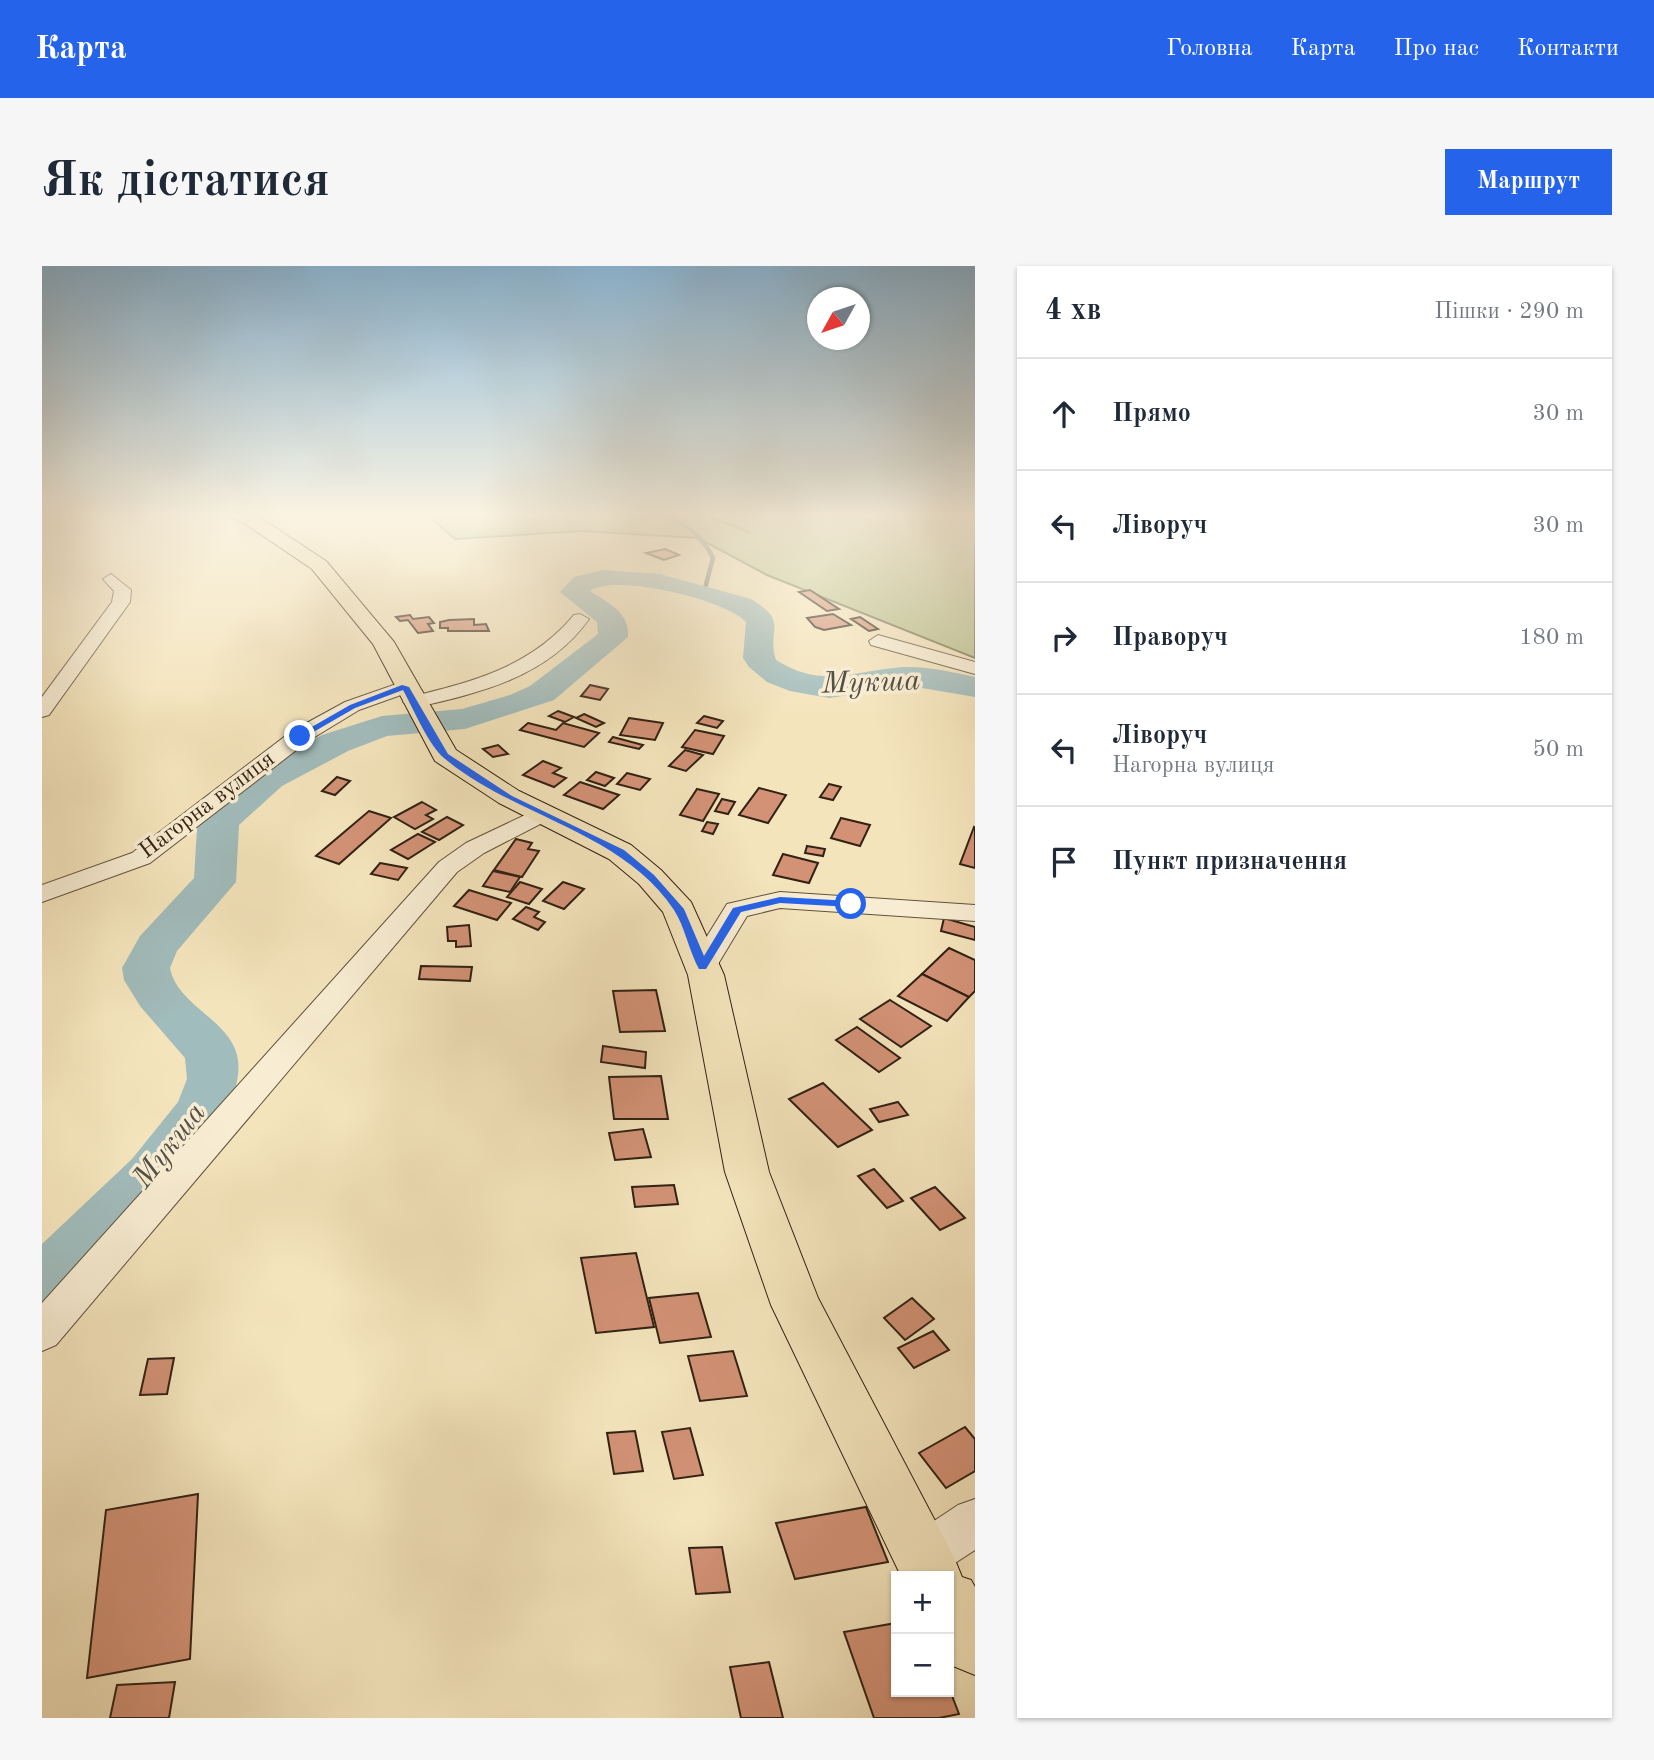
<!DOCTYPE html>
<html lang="uk">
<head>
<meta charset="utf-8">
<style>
	:root { --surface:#fff; --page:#f6f6f7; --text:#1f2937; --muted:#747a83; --line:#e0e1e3; --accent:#2563eb }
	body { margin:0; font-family:"Old Standard TT",serif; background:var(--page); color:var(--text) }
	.controls { position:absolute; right:21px; bottom:21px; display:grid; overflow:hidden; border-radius:0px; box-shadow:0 2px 5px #0004 }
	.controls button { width:63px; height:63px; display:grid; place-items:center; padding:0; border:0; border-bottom:2px solid var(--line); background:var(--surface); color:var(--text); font:35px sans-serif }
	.compass { position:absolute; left:765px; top:21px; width:63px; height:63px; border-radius:50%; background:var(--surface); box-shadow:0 2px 5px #0004; rotate:230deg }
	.stop { position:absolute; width:21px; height:21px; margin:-16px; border:5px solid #2563eb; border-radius:50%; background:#fff }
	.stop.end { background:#2563eb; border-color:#fff; box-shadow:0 2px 7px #0008 }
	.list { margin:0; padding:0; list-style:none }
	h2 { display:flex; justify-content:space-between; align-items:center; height:91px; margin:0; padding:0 28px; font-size:30px }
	h2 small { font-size:23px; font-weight:400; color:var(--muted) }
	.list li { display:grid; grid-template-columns:46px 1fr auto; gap:21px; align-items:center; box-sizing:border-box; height:112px; padding:0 28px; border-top:2px solid var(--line) }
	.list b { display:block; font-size:26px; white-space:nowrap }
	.list p { margin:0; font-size:23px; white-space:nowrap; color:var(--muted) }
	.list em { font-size:23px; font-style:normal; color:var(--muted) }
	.icon { flex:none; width:38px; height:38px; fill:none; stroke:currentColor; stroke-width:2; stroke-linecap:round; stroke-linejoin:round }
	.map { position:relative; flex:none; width:933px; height:1452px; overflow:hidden; border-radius:0px }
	header { display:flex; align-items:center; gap:42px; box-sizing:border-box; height:98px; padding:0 35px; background:var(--accent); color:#fff }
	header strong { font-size:33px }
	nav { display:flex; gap:38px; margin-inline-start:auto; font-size:24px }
	.intro { display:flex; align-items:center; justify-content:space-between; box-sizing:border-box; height:168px; padding:0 42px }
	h1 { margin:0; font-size:49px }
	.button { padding:18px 32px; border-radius:0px; background:var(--accent); color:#fff; font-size:24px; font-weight:700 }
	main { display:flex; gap:42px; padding:0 42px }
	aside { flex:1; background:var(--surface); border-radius:0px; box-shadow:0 2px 5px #0004 }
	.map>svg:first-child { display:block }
</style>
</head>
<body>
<header>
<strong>Карта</strong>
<nav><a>Головна</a><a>Карта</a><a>Про нас</a><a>Контакти</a></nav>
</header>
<div class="intro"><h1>Як дістатися</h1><a class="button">Маршрут</a></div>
<main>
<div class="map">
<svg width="933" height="1452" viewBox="0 0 933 1452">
	<rect width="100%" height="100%" fill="#f4e4bc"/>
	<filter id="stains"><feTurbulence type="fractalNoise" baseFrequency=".00286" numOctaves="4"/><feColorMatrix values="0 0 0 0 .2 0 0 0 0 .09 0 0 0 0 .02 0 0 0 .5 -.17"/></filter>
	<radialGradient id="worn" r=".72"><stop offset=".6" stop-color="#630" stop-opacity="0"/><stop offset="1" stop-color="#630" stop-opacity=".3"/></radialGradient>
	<path fill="#bcc490" stroke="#767352" stroke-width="2" d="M384 248H660L708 267 667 248H933V392L725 309 656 272 540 265 413 273Z"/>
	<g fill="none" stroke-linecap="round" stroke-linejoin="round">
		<path stroke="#747e78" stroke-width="4.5" d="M619 248C644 257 659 268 671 292L662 326"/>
		<path fill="#a1bcbc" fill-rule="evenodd" d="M561 304 618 308 709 333C748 356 724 364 734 394 782 424 812 404 862 401 886 400 910 406 933 411V431L868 420 787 432 748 425 725 416 707 401 701 392 704 356C684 334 573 307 548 325 566 337 588 346 586 371L512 434 423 463 345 470 306 485 240 520 197 559 194 616 135 685 128 702C135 739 186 753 195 789 212 855 75 997 25 1036 18 1041 8 1044 0 1046V978L90 893 136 836 145 813 143 792 98 740 82 714 80 702 98 670 152 612 155 563 164 547 214 504 280 469 340 450 420 443 468 429 488 420 556 368 555 356 518 326 532 311Z"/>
	</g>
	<g fill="#d39276" stroke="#312213" stroke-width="2">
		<path d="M623 283 637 289 622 294 604 287Z"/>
		<path d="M768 324 797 343 785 345 757 326Z"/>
		<path d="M791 348 809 359 782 364 773 361 765 352Z"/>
		<path d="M368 349 371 353 387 351 392 357 386 358 391 365 376 367 366 354 358 355 354 351Z"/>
		<path d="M818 351 836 363 827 365 809 353Z"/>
		<path d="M432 353V359L444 358 447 365H406V362H398V356L407 354Z"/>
		<path d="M548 419 566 423 558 434 539 430Z"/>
		<path d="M516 445 532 451 523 456 507 450Z"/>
		<path d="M542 448 562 457 554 461 534 452Z"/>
		<path d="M662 450 681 455 675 462 655 457Z"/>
		<path d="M587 452 621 457 613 474 578 469Z"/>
		<path d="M486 457 514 464 521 457 557 467 542 481 478 464Z"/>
		<path d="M653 464 682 470 671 488 640 481Z"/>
		<path d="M571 471 601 479 597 483 567 476Z"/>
		<path d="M456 479 466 488 451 491 441 483Z"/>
		<path d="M643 484 661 489 644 505 627 500Z"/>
		<path d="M501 495 519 502 511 507 524 512 512 521 481 509Z"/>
		<path d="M554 506 572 512 563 520 545 514Z"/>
		<path d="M585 507 608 513 598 524 575 518Z"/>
		<path d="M295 511 308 515 293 529 280 525Z"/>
		<path d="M538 516 577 529 561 543 522 529Z"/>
		<path d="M787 518 799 521 791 534 778 531Z"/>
		<path d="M717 522 744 529 726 557 697 549Z"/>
		<path d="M655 523 677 528 661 555 638 549Z"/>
		<path d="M680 533 693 536 686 548 673 545Z"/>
		<path d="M380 536 394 544 384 549 391 553 373 563 352 551Z"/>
		<path d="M327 545 349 552 297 598 274 590Z"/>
		<path d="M405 551 421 559 397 574 380 566Z"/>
		<path d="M799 552 828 559 818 580 789 572Z"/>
		<path d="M665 556 676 558 671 568 660 565Z"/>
		<path d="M932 561 933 562V602L918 598Z"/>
		<path d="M376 568 393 576 366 593 349 584Z"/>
		<path d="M474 573 490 577 486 583 497 585 480 611 452 604Z"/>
		<path d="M765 580 783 583 781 590 763 587Z"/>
		<path d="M741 588 776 597 767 617 731 609Z"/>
		<path d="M338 597 365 602 356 614 329 608Z"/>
		<path d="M451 605 478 611 468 626 441 620Z"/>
		<path d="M478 616 500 623 487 638 465 631Z"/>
		<path d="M521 616 542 623 522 643 501 635Z"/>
		<path d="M427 624 469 637 455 654 412 640Z"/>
		<path d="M484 641 497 646 492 651 503 656 496 664 471 653Z"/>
		<path d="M902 652 933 661V674L899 665Z"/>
		<path d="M427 659 429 680 414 681V675H406L405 661Z"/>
		<path d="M907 682 933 694V725L927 731 880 708Z"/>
		<path d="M379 700 430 701 428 715 377 713Z"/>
		<path d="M880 708 927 731 905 755 856 730Z"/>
		<path d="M614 724 623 765 578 766 571 725Z"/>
		<path d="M848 734 889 760 859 781 818 753Z"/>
		<path d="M815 761 858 792 837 806 794 774Z"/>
		<path d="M561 780 604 786 603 802 559 796Z"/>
		<path d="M619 810 626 853H572L567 811Z"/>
		<path d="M781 817 830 864 796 881 747 833Z"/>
		<path d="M856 836 866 849 837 856 828 843Z"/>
		<path d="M601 863 609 891 573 894 567 867Z"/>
		<path d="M832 903 861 935 845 942 816 910Z"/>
		<path d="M632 919 636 938 593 941 590 921Z"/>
		<path d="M893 921 923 952 898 964 869 932Z"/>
		<path d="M594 987 612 1061 554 1067 539 992Z"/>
		<path d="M656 1027 669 1071 618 1077 607 1032Z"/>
		<path d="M870 1032 892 1053 863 1074 842 1052Z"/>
		<path d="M891 1065 907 1084 872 1102 856 1082Z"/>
		<path d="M691 1085 705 1130 658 1135 646 1090Z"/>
		<path d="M132 1092 125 1128 98 1129 106 1093Z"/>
		<path d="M923 1161 933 1173V1205L904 1222 877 1187Z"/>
		<path d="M648 1162 661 1209 632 1213 620 1166Z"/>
		<path d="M593 1165 601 1205 572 1208 565 1167Z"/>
		<path d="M156 1228 148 1393 45 1412 64 1244Z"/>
		<path d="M824 1241 846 1296 753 1313 734 1257Z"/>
		<path d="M680 1281 688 1326 654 1328 647 1282Z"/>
		<path d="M854 1357V1426H907V1422L917 1448 897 1452H832L802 1366Z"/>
		<path d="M727 1396 741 1452H699L688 1401Z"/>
		<path d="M133 1416 127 1452H68L75 1419Z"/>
	</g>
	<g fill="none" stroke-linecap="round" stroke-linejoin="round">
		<g stroke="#62523d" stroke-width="2">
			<g id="minor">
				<path d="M69 308 89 324 88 336 7 449 0 451V431L70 336 72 325 61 313Z"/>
				<path d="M538 348 547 353C505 412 437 427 371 442L361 436 364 432C428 416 487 403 532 349Z"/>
				<path d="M836 369 933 396V408L829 379 827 375Z"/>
				<path d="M363 415 370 417 373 421 370 425 317 444 266 475 108 597 0 636V619L90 587 250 465 303 436Z"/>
				<path d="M500 541 508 543 512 548 508 553 442 587 415 606 14 1079 0 1085V1037L397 596 424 577Z"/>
				<path d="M738 626 933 639V655L738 642 705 650 670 708 660 710 650 708 646 701 685 638Z"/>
				<path d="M933 1233V1284L893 1310 862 1309 855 1292 862 1275 916 1239Z"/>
			</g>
		</g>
		<g stroke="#312213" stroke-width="2">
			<path id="major" d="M183 248 217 251 284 295 352 376 414 484 477 525 589 579 619 604 649 636 682 709 727 906 776 1032 911 1289 920 1311 929 1314 933 1321V1409L911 1400 907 1393V1310H859L729 1039 683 906 646 709 621 646 597 618 567 593 457 537 393 495 331 378 270 303 205 259Z"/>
		</g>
		<use href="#minor" fill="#f8edd3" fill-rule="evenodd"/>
		<use href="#major" fill="#f4e4bc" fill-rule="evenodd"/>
	</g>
	<linearGradient id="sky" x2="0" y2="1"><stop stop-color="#8bb7d6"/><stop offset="0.55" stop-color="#faf3e1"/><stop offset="1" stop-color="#faf3e1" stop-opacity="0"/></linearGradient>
	<rect width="933" height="452" fill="url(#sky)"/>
	<path fill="#2563eb" d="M360 419 367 421 406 488 470 530 582 584 612 609 642 643 662 690 691 642 738 631 809 635 814 638 809 641 738 637 699 646 664 703H657C647 685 643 661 632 644 580 565 472 551 402 492 387 480 371 442 361 424L313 442 261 472 254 470 308 439Z"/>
	<g text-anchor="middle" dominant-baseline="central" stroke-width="7" stroke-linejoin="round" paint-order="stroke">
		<g font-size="23" fill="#312213" stroke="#f8edd3">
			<text transform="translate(165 539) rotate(-37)">Нагорна вулиця</text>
		</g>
		<g font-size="30" font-style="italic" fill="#535046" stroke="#f8edd3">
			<text transform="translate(829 417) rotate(-2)">Мукша</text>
			<text transform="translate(128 880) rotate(-52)">Мукша</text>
		</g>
	</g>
	<rect width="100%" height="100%" filter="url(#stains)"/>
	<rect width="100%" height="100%" fill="url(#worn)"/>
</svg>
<div class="controls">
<button>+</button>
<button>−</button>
</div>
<svg class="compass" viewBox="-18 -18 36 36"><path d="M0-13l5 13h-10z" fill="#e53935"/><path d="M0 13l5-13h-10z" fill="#747a83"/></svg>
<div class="stop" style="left:809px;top:638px"></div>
<div class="stop end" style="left:258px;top:470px"></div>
</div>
<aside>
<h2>4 хв<small>Пішки · 290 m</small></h2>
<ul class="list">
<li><svg class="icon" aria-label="ahead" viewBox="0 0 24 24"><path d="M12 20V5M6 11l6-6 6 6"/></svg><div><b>Прямо</b></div><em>30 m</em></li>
<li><svg class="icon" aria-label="left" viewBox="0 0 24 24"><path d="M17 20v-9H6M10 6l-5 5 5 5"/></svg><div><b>Ліворуч</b></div><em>30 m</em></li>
<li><svg class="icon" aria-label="right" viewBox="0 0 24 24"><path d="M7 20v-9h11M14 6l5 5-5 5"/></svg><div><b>Праворуч</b></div><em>180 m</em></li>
<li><svg class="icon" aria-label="left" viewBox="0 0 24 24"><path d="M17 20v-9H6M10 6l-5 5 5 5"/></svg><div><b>Ліворуч</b><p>Нагорна вулиця</p></div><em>50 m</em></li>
<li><svg class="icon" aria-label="arrive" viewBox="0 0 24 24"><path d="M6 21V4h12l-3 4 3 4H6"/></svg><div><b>Пункт призначення</b></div></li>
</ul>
</aside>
</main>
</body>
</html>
